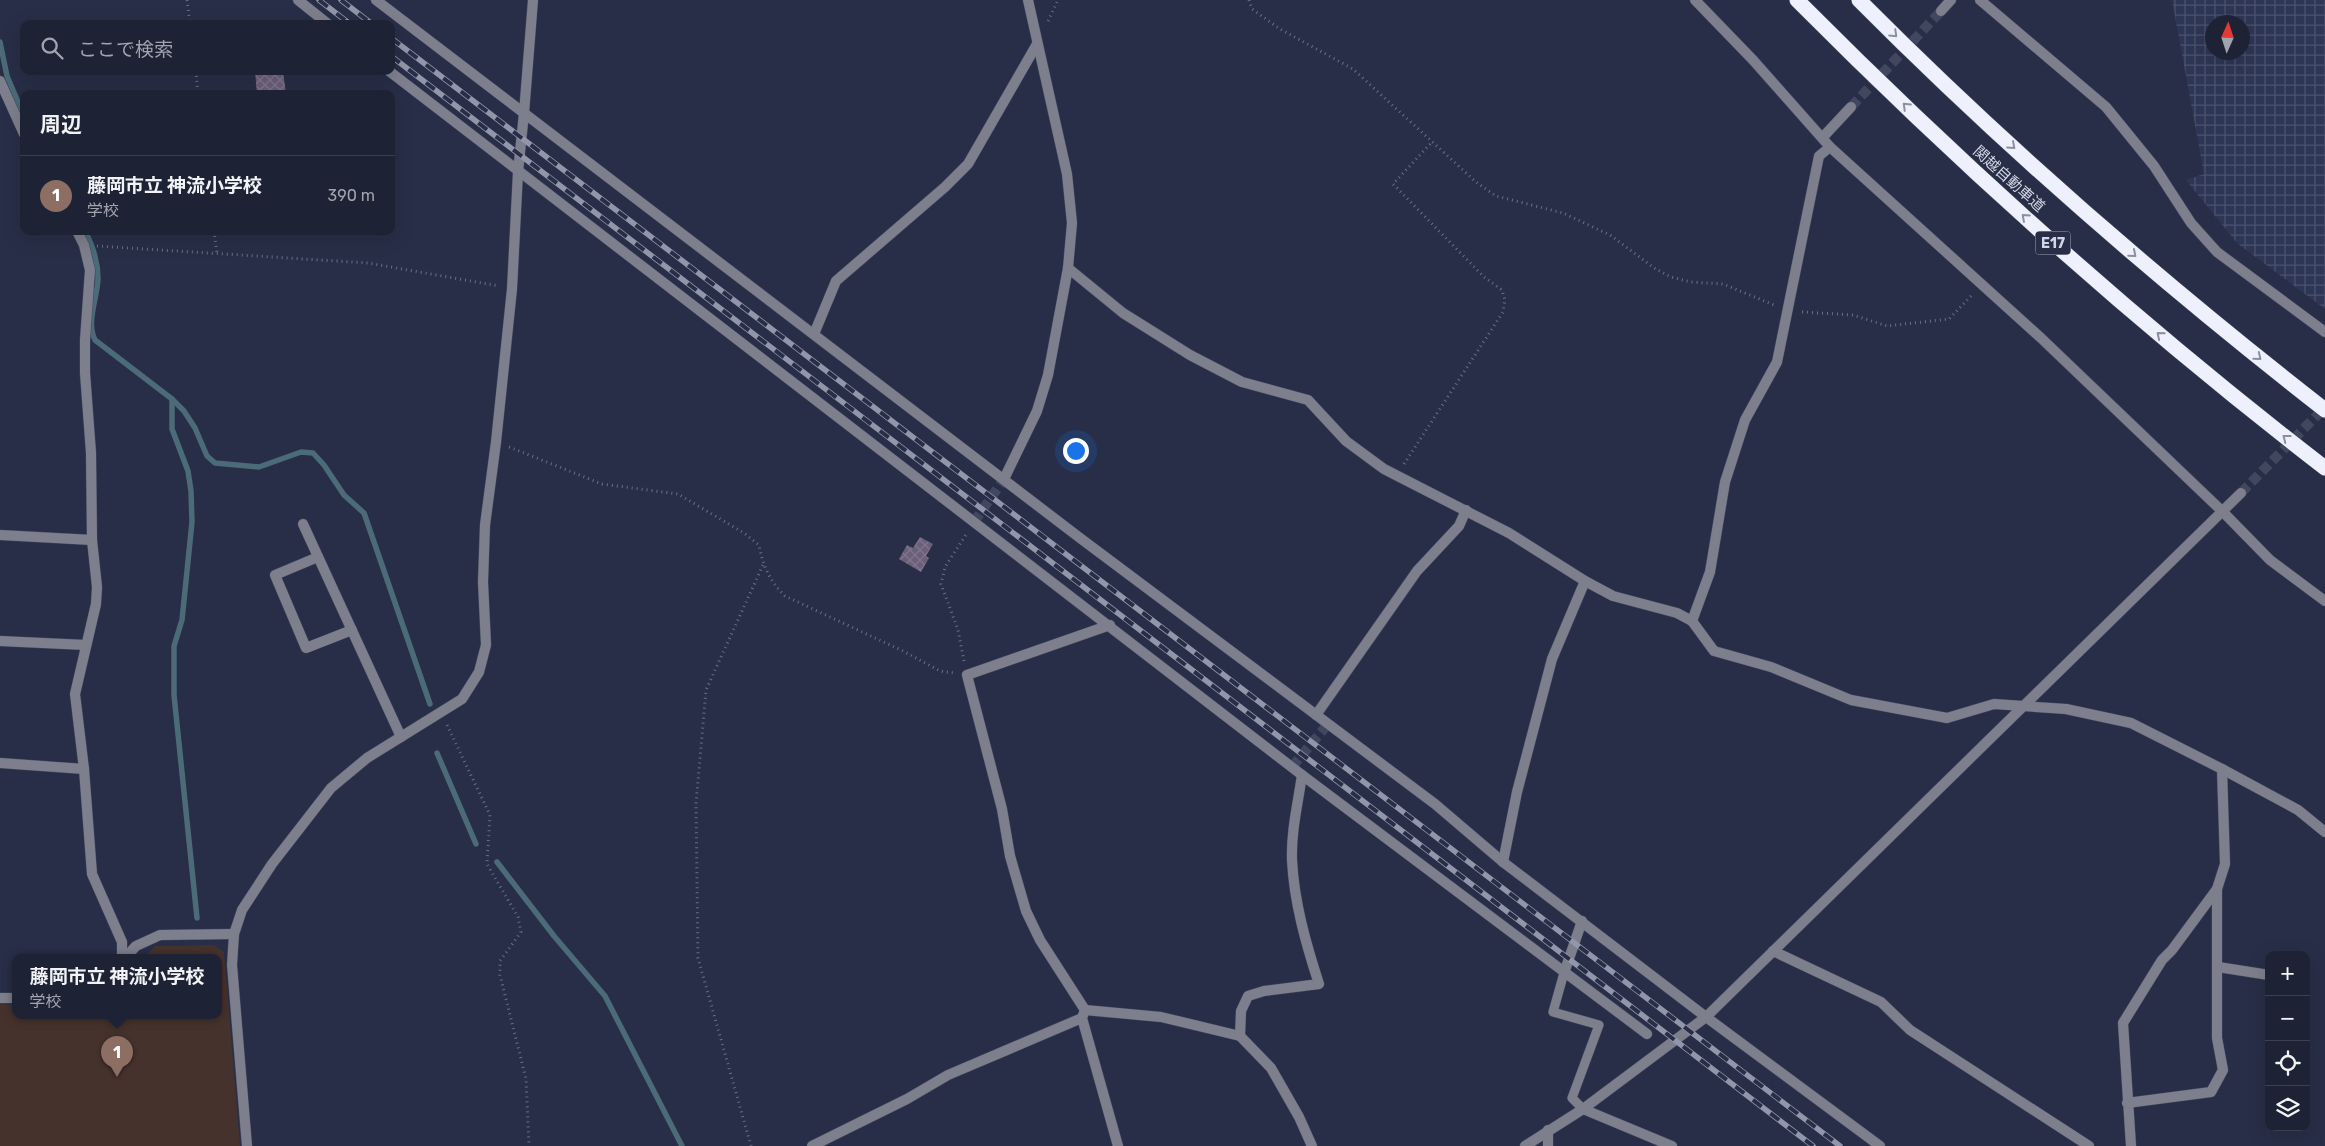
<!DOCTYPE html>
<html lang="ja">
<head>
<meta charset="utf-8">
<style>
	:root { --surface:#1e2235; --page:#262a3d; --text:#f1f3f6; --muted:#a1a4ad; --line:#3c3f50; --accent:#b45309 }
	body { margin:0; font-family:Rubik,"Noto Sans JP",sans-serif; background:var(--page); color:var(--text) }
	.controls { position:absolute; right:15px; bottom:15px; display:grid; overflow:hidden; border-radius:10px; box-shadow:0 5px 20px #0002 }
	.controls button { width:45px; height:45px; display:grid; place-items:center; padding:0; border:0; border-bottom:1px solid var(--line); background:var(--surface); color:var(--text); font:25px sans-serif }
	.compass { position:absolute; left:2205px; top:15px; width:45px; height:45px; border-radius:50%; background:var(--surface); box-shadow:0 5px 20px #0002; rotate:3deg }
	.you { position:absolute; left:1075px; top:450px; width:18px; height:18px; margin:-12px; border:4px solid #fff; border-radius:50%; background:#1a73e8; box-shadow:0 0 0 8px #1a73e833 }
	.badge { display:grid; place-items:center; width:32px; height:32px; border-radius:50%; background:var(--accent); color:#fff; font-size:16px; font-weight:700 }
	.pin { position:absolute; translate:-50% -41px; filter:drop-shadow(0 1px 2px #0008) }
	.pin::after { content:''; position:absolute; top:26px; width:18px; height:15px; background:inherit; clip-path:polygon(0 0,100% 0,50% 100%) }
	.popup { position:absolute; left:12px; top:954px; width:210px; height:65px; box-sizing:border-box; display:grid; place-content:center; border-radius:10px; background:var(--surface); filter:drop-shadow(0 1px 4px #0005); font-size:16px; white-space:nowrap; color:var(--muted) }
	.popup b { font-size:19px; color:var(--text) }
	.popup::after { content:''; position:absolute; left:50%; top:100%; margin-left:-10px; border:10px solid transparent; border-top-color:var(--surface) }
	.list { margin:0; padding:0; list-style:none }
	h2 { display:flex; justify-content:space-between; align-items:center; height:65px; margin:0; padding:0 20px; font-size:21px }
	h2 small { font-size:16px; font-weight:400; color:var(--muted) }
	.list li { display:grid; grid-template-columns:32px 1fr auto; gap:15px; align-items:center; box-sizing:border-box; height:80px; padding:0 20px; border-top:1px solid var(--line) }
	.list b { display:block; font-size:19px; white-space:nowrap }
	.list p { margin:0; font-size:16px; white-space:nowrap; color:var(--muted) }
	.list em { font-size:16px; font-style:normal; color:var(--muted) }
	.icon { flex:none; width:28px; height:28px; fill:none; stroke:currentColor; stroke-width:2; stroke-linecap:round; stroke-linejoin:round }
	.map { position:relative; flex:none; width:2325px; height:1146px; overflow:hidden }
	.search { position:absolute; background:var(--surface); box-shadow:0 5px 20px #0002; left:20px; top:20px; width:375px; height:55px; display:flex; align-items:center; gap:12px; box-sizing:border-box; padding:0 18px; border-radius:10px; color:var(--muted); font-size:19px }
	.panel { position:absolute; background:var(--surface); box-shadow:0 5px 20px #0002; left:20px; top:90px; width:375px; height:145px; border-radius:10px }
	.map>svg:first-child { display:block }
</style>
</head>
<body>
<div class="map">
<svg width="2325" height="1146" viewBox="0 0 2325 1146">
	<defs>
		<pattern id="industrial-grid" width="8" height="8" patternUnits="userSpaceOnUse" patternTransform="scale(1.25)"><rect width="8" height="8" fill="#2e3655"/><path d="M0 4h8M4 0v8" fill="none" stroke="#4b526d"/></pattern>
		<pattern id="building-cross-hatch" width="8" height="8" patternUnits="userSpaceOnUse" patternTransform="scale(1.25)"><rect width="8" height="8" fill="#6c5f79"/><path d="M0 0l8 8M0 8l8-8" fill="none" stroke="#80758c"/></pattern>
	</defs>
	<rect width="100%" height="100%" fill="#282e47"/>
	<path fill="url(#industrial-grid)" fill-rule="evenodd" d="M2172 0H2325V309L2237 243 2186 180 2204 174ZM2212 22H2242V52H2212Z"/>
	<path fill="#46322d" d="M214 945 224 952 240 1146H0V1004L16 1005V1016H218V958H144L155 946Z"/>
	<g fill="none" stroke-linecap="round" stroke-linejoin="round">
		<g stroke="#4a6b77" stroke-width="5.5">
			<path d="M0 42 7 76 24 116"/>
			<path d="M85 231C93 246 98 262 98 279 97 299 86 323 95 340L172 399 184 411 195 428 207 456 215 463 259 467 301 452 313 453 324 465 344 495 364 513 430 704"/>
			<path d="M172 399V429L188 471 191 491 192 522 182 620 174 646V695L197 918"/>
			<path d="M437 753 476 844"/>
			<path d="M497 862 554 936 605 996 682 1146"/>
		</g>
	</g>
	<g fill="url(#building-cross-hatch)">
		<path d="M255 71H283L286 94H257Z"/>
		<path d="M920 537 933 544 926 556 929 558 921 572 899 559 907 545 913 548Z"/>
	</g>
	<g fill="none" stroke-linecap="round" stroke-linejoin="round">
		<g stroke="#41475f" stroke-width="10" stroke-dasharray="10 5" stroke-linecap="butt">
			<path d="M1851 107 1941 11"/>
			<path d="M974 522 1004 479"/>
			<path d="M1292 767 1328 724"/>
		</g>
		<path stroke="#41475f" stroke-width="10" stroke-dasharray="10 5" stroke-linecap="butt" d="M2241 493 2325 407"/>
		<g stroke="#434960" stroke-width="10">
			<path id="service" d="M1564 973 1553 1012 1599 1025 1572 1098 1583 1109"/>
		</g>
		<g stroke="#434960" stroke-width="11">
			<g id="minor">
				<path d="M298 0 328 24"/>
				<path d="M376 0 1080 538 1435 804 1503 862 1706 1017 1880 1146"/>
				<path d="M1695 0 1753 60 1830 147 2041 338 2223 512 2270 560 2325 601"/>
				<path d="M1941 11 1951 0"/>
				<path d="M389 71 1302 775 1647 1034"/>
				<path d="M0 81 24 134"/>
				<path d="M524 113 533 0"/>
				<path d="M1823 137 1851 107"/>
				<path d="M1830 147 1819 156 1777 362 1745 420 1725 482 1710 572 1692 621 1714 651 1771 667 1851 700 1947 718 1994 704 2066 709 2131 723 2222 769 2225 864 2217 889 2172 950 2162 960 2123 1023 2131 1146"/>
				<path d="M77 231 84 245 90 270 85 340V373L91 453 92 540 97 587 96 604 75 694 84 769"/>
				<path d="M1068 268 1123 313 1190 355 1242 382 1308 400 1346 441 1384 469 1509 533 1585 581 1613 596 1677 613 1692 621"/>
				<path d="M814 334 836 281 945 187 968 164 1037 44"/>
				<path d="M1004 479 1037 411 1048 375 1068 268 1072 223 1067 174 1028 0"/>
				<path d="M303 524 401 737"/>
				<path d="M0 535 92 540"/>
				<path d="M318 557 275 575 306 648 352 630"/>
				<path d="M1110 625 967 675 1002 809 1010 856 1026 911 1040 940 1085 1010 1082 1018 1118 1146"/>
				<path d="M0 641 86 645"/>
				<path d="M1316 715 1417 571 1459 526 1466 510"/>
				<path d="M0 763 84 769 92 874 122 942V958"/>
				<path d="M2222 769 2298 810 2325 832"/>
				<path d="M1503 862 1517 792 1552 659 1585 581"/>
				<path d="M1773 951 1881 1002 1910 1030 2089 1146"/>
				<path d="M125 958 136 946 160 935 234 934"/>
				<path d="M2218 967 2269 975"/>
				<path d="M1564 973 1582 921"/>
				<path d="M0 998H16"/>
				<path d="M1085 1010 1161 1017 1240 1036 1271 1068 1299 1117 1312 1146"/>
				<path d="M1240 1036 1241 1011 1248 996 1264 991 1319 984C1306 944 1294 902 1292 860 1291 831 1298 803 1302 775"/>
				<path d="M2127 1103 2211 1092 2223 1070 2217 1038V889"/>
				<path d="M1583 1109 1672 1146"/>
				<path d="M1548 1130V1146"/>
				<path d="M812 1146 907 1099 948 1075 1082 1018"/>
			</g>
		</g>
		<g stroke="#434960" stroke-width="11">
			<g id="tertiary">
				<path d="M1980 0 2106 107 2154 166 2191 223 2217 252 2325 332"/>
				<path d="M247 1146 232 965 234 934 242 910 272 864 331 788 367 758 462 699 479 672 486 645 483 582 485 525 496 442 512 289 518 172 524 113"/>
				<path d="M1525 1146 1583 1109 1706 1017 2241 493"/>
			</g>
		</g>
		<g stroke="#434960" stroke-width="16">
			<g id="motorway">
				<path d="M1797 0C1963 167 2138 324 2325 468"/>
				<path d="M1859 0C2005 147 2162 283 2325 410"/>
			</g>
		</g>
		<g stroke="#696f84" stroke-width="3" stroke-dasharray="1 4" stroke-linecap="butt">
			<path d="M187 0 190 24"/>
			<path d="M1249 0 1252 9 1280 29 1353 69 1476 182 1496 196 1563 213 1610 235 1654 268 1671 277 1691 282 1723 284 1774 305"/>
			<path d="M1048 21 1058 0"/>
			<path d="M196 71 198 94"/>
			<path d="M214 231 217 253"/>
			<path d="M97 246 368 263 499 286"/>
			<path d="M1802 312 1853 315 1887 326 1949 319 1973 294"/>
			<path d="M509 447 602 484 678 494 744 533 759 545C763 566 769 580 785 596L903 651 940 671 954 673"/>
			<path d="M1404 464 1503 312 1505 300 1502 290 1484 277 1393 184 1432 142"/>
			<path d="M964 661 958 630 941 584 945 567 967 533"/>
			<path d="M447 725 490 815 487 864 518 917 521 932 500 961V975L526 1079 529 1146"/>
			<path d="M751 1146 698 958 696 804 706 690 763 565"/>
		</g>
		<use href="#service" stroke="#7e7f8c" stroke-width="9"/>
		<use href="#minor" stroke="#7e7f8c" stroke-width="10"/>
		<use href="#tertiary" stroke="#7e7f8c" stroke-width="10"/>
		<use href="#motorway" stroke="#eff0fd" stroke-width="15"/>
		<g stroke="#9196aa" stroke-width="5.5">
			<g id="rail">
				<path d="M319 0 350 24"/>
				<path d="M341 0 372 24"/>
				<path d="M391 38 1840 1146"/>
				<path d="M391 56 1813 1146"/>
			</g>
		</g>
		<use href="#rail" stroke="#282e47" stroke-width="4" stroke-dasharray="11" stroke-linecap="butt"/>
	</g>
	<defs><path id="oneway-chevron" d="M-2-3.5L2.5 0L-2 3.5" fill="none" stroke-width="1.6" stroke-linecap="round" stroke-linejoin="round" transform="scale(1.25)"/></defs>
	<g stroke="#8c8fa2">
		<use href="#oneway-chevron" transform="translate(1894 34) rotate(44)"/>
		<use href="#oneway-chevron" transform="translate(1906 106) rotate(-136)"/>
		<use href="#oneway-chevron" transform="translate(2012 146) rotate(42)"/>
		<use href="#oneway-chevron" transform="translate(2025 217) rotate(-138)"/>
		<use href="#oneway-chevron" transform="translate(2133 254) rotate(41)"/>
		<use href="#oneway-chevron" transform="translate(2160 335) rotate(-140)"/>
		<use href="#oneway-chevron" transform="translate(2258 357) rotate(39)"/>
		<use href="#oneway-chevron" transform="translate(2286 438) rotate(-142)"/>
	</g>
	<g text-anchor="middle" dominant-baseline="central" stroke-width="4" stroke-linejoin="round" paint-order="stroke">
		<rect fill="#282e47" stroke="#9ea4b6" stroke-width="1" x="2035.5" y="231.5" width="35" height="23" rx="4"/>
		<g font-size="14" font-weight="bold" fill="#d1d6e6">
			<text x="2053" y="243">E17</text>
		</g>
		<g font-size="15" fill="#d1d6e6" stroke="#282e47">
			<text transform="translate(2009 179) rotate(42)">関越自動車道</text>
		</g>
	</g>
</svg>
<div class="controls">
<button>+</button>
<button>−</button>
<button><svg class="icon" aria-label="locate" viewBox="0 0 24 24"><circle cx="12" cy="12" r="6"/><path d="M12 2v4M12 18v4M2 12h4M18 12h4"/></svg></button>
<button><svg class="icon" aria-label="layers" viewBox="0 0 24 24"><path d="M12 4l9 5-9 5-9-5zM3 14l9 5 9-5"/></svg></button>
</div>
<svg class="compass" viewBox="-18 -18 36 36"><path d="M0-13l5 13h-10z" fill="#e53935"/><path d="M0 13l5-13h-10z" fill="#a1a4ad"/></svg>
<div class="you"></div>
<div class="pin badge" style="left:117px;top:1077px;background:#8d6e63">1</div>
<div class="popup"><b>藤岡市立 神流小学校</b>学校</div>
<div class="search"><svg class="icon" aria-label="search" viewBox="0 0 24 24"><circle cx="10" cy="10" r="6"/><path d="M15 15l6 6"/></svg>ここで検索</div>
<section class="panel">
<h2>周辺<small></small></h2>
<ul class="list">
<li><span class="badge" style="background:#8d6e63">1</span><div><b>藤岡市立 神流小学校</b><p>学校</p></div><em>390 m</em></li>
</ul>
</section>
</div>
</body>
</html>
